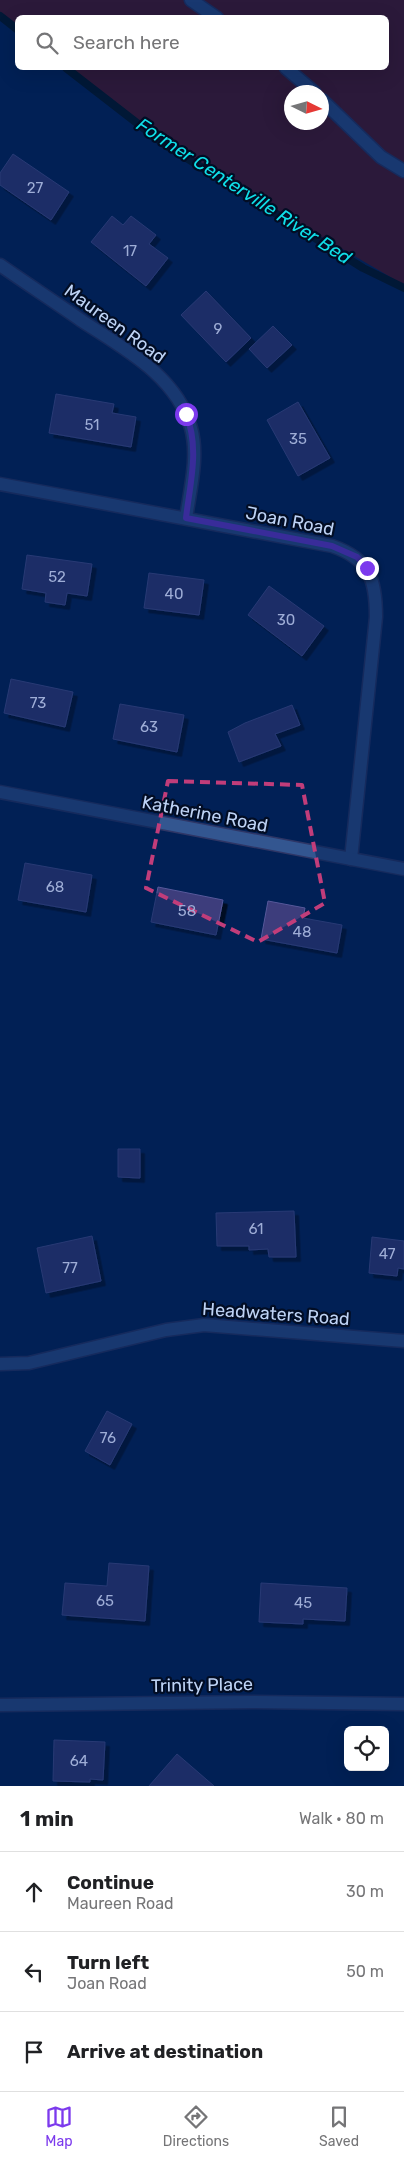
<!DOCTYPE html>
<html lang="en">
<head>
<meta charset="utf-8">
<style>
	:root { --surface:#fff; --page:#f2f2f2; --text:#202124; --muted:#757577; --line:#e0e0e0; --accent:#7c3aed }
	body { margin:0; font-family:Rubik,sans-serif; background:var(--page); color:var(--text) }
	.controls { position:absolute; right:15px; bottom:15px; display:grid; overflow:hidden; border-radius:8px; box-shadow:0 5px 20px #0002 }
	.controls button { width:45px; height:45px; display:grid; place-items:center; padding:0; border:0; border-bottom:1px solid var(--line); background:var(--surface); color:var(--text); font:25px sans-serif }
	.compass { position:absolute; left:284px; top:85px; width:45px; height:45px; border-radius:50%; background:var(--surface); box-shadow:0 5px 20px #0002; rotate:95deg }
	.stop { position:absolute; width:15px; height:15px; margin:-11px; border:4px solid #7c3aed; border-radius:50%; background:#fff }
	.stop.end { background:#7c3aed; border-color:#fff; box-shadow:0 1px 5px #0008 }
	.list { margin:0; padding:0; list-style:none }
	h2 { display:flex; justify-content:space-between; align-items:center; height:65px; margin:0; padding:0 20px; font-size:21px }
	h2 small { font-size:16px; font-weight:400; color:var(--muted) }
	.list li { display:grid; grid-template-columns:32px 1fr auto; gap:15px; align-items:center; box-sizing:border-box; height:80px; padding:0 20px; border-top:1px solid var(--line) }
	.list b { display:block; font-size:19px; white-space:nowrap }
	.list p { margin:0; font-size:16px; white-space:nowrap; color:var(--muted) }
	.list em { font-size:16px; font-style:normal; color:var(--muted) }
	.icon { flex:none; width:28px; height:28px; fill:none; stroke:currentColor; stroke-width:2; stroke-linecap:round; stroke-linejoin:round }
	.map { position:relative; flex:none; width:404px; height:1786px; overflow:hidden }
	.search { position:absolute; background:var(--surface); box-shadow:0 5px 20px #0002; left:15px; right:15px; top:15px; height:55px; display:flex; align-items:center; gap:12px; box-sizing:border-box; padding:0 18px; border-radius:8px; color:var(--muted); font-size:19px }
	.sheet { height:305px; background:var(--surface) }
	nav { display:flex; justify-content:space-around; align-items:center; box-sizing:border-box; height:70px; border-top:1px solid var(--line); background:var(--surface); font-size:14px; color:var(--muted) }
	nav a { display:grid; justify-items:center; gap:2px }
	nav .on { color:var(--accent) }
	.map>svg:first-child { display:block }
</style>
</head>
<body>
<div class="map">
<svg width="404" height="1786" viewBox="0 0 404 1786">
	<defs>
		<filter id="shadow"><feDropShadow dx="4.5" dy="4.5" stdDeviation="0" flood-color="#0009"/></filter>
	</defs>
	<rect width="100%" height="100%" fill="#012056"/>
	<path fill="#5e111a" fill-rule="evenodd" d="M0 0H404V285L192 161 68 68H386V18H18L17 29 0 16ZM292 92H322V122H292Z"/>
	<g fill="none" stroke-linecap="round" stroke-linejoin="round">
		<g stroke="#000e10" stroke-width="8">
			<path d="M0 16 18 30"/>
			<path d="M66 68 164 144 363 268 404 288"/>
		</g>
	</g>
	<g fill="#3c3c7b" stroke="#56589a" filter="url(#shadow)">
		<path d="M13 154 69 192 51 220 0 185V173Z"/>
		<path d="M112 216 123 225 131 216 156 235 149 244 168 258 146 286 91 242Z"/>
		<path d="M206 291 251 338 226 362 181 315Z"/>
		<path d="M273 326 292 345 267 368 249 349Z"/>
		<path d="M56 394 114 404 112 413 136 417 131 447 49 433Z"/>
		<path d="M298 402 330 458 298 476 267 420Z"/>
		<path d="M27 555 92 564 87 596 67 593 65 605 45 602 46 593 22 589Z"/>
		<path d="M149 573 204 580 199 615 144 608Z"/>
		<path d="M269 586 324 626 302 656 248 615Z"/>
		<path d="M11 679 73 692 65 727 4 713Z"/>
		<path d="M120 704 184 715 177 752 113 739Z"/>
		<path d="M292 705 300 725 275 734 281 746 239 762 228 732 245 723Z"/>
		<path d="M25 863 92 875 86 912 18 900Z"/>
		<path d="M158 887 223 900 216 935 151 922Z"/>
		<path d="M268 901 305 908 303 918 342 925 337 953 261 939Z"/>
		<path d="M118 1149H140V1178L118 1177Z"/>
		<path d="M294 1211 296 1257H269L268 1249 249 1250V1246H217L216 1213Z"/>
		<path d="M92 1236 101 1281 46 1293 37 1248Z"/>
		<path d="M372 1237 404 1241V1269L398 1268 397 1276 369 1273Z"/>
		<path d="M107 1411 132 1424 110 1465 85 1451Z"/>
		<path d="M109 1563 149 1566 145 1621 62 1615 65 1583 107 1586Z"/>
		<path d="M261 1583 347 1588 345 1621 303 1619V1624L259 1622Z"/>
		<path d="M54 1740 105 1742 103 1780 90 1779V1782L53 1781Z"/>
		<path d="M177 1754 214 1786H149Z"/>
	</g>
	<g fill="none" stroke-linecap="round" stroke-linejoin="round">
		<g stroke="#2e3666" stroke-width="15">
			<g id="service">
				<path d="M191 0 217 18"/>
				<path d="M286 68 314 92"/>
				<path d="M322 100 381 157 404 171"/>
			</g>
		</g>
		<g stroke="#2e3666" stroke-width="15">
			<g id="minor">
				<path d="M0 265C27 284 55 302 82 321 123 348 177 376 191 428 199 456 190 490 186 518"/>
				<path d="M0 484 332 546C370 559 376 580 376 617L351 859"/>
				<path d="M0 792 404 869"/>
				<path d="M0 1364 29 1363 166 1330 204 1325 404 1341"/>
				<path d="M0 1705 254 1702 404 1704"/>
			</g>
		</g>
		<use href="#service" stroke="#335690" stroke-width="12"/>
		<use href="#minor" stroke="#335690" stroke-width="12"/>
	</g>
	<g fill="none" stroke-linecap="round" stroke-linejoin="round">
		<path stroke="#7c3aed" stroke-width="6" d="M186 414C200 448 190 483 186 518L332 546 357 557 367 568"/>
	</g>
	<path d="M0 0H404V1786H0ZM168 781 302 785 325 903 258 942 146 888Z" fill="#012056" fill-opacity=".55" fill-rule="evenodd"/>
	<path fill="none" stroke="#c13d7a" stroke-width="4" stroke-dasharray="10 6" stroke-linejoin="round" d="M168 781 302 785 325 903 258 942 146 888Z"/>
	<g text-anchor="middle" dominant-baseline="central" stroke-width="4.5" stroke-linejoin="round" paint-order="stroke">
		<g font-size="15" fill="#9eadd6">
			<text x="35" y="188">27</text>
			<text x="130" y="251">17</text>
			<text x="218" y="329">9</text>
			<text x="92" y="425">51</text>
			<text x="298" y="439">35</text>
			<text x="57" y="577">52</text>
			<text x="174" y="594">40</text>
			<text x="286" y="620">30</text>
			<text x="38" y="703">73</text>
			<text x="149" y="727">63</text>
			<text x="55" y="887">68</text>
			<text x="187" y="911">58</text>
			<text x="302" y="932">48</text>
			<text x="256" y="1229">61</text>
			<text x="387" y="1254">47</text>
			<text x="70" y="1268">77</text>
			<text x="108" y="1438">76</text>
			<text x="105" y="1601">65</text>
			<text x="303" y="1603">45</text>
			<text x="79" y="1761">64</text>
		</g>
		<g font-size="18" fill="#bed3f5" stroke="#020d24">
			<text transform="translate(115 324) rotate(36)">Maureen Road</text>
			<text transform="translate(290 521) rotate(11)">Joan Road</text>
			<text transform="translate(205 814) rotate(11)">Katherine Road</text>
			<text transform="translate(276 1314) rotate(4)">Headwaters Road</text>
			<text transform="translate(202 1685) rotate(-1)">Trinity Place</text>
		</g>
		<g font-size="19" font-style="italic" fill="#0fdfe8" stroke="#020d24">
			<text transform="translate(244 191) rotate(33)">Former Centerville River Bed</text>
		</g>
	</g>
</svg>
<div class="controls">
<button><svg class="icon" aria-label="locate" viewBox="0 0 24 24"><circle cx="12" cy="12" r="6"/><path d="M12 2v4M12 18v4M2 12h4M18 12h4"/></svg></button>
</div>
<svg class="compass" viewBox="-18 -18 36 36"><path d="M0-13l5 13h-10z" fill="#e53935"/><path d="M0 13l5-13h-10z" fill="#757577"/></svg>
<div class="stop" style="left:186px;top:414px"></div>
<div class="stop end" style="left:367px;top:568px"></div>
<div class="search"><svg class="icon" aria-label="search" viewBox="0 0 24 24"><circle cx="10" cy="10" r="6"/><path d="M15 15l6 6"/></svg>Search here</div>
</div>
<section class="sheet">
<h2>1 min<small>Walk · 80 m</small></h2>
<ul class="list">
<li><svg class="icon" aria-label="ahead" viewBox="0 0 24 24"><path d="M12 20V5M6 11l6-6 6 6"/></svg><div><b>Continue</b><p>Maureen Road</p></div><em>30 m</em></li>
<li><svg class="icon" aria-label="left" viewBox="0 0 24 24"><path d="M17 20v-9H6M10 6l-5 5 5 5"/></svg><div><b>Turn left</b><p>Joan Road</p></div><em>50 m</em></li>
<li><svg class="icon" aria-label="arrive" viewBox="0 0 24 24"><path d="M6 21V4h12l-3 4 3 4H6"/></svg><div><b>Arrive at destination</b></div></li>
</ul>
</section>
<nav>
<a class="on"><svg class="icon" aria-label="map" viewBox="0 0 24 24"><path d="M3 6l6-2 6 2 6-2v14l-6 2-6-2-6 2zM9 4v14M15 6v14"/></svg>Map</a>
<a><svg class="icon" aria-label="directions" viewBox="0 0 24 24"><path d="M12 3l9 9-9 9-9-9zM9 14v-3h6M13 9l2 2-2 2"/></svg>Directions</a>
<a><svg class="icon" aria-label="saved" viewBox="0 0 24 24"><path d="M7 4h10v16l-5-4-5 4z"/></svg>Saved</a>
</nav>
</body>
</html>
